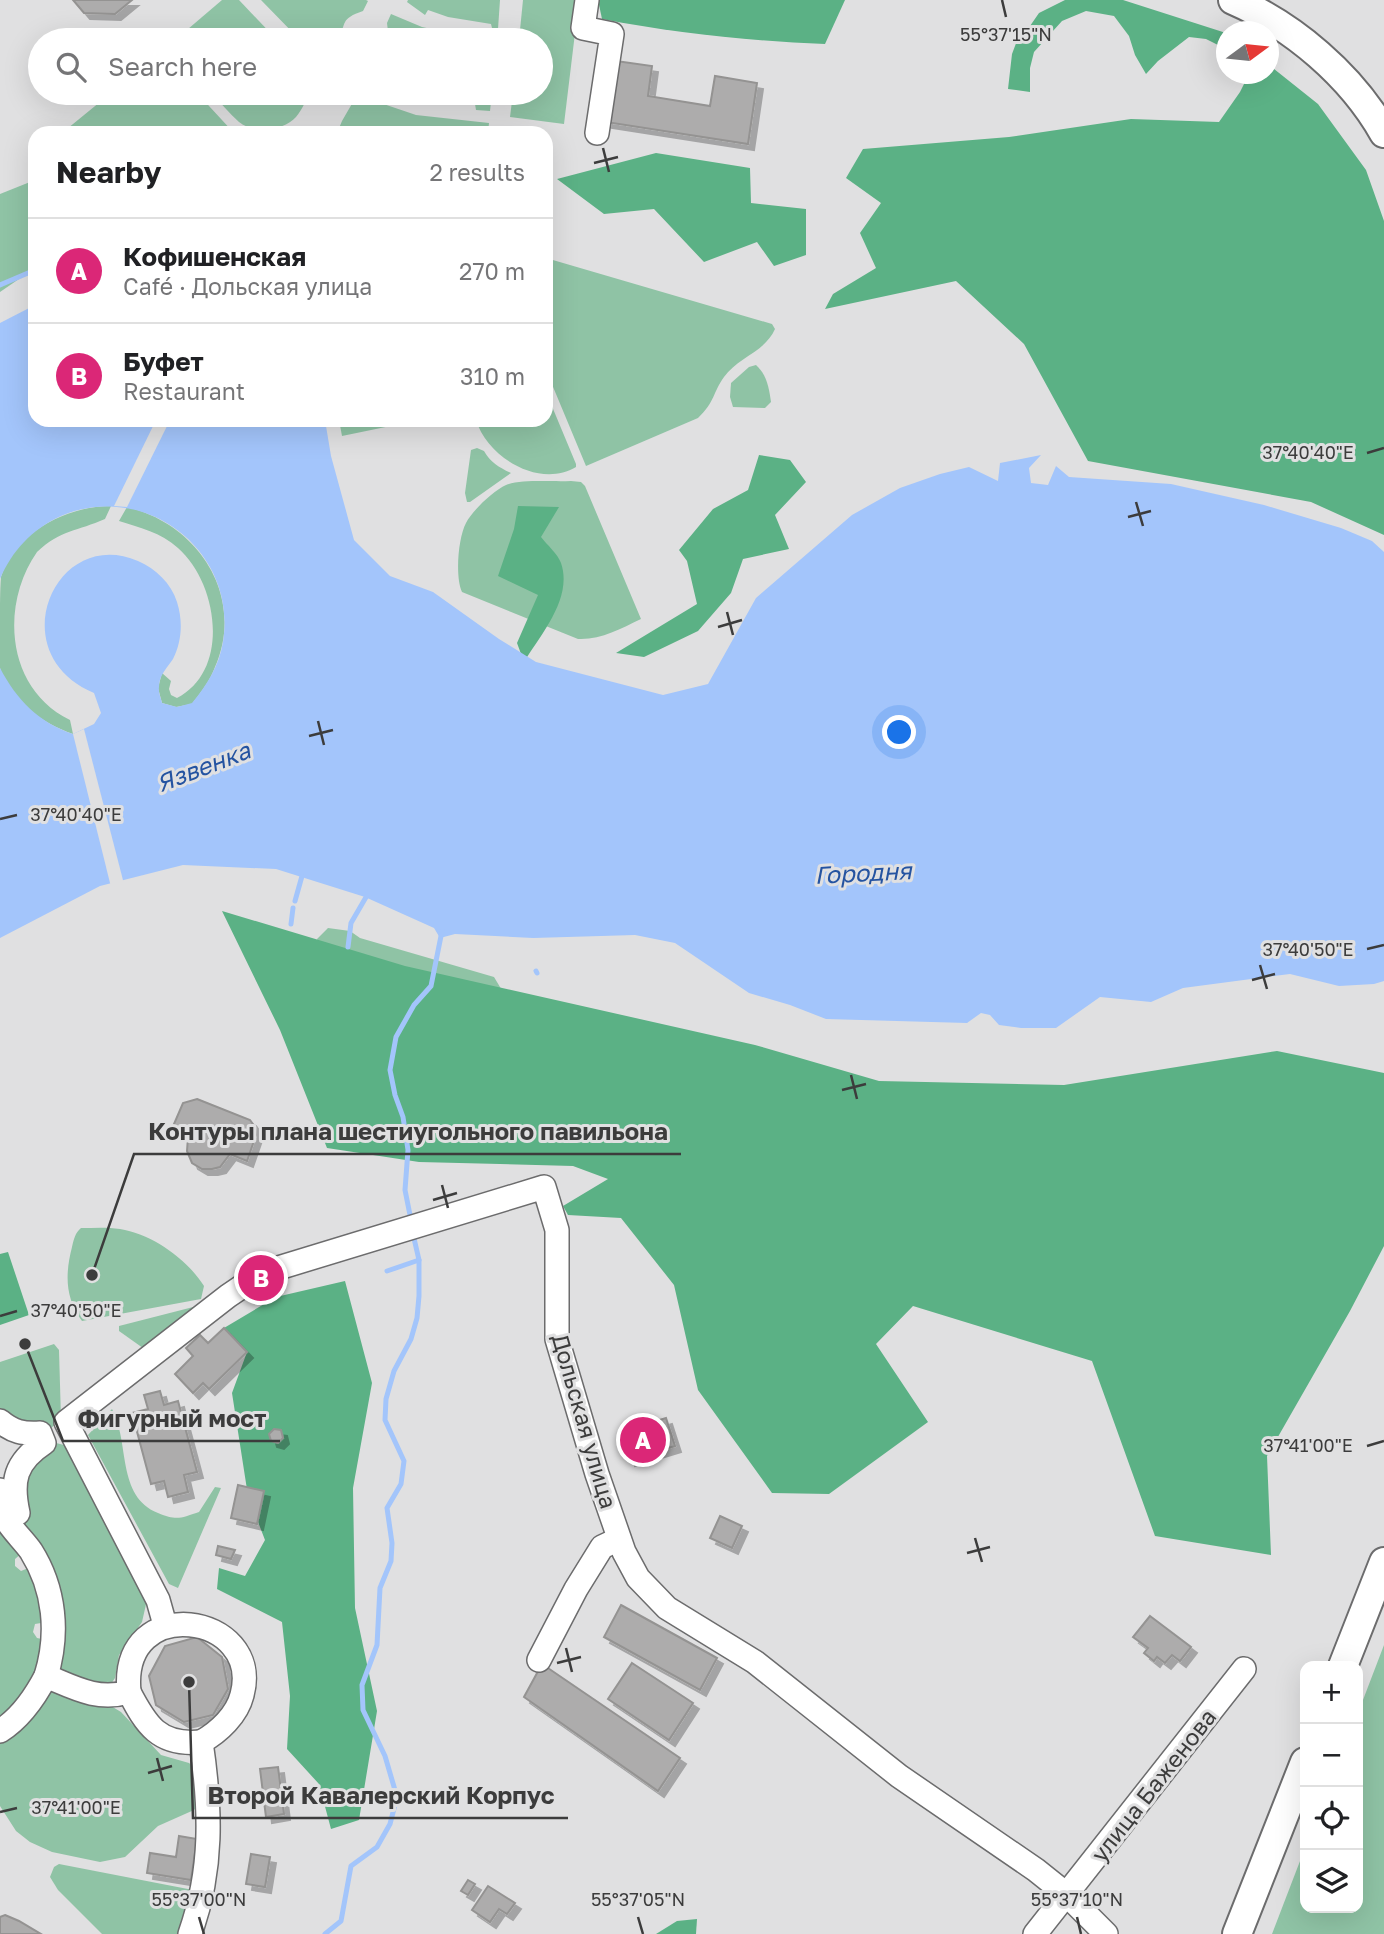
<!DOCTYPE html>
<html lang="en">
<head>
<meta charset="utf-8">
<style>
	:root { --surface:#fff; --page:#f2f2f2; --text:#202124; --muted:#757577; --line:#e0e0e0; --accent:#db2777 }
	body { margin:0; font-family:"Golos Text",sans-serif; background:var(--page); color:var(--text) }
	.controls { position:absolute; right:21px; bottom:21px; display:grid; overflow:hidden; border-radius:14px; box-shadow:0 7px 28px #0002 }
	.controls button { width:63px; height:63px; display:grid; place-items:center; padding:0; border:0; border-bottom:2px solid var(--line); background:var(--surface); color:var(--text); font:35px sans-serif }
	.compass { position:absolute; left:1216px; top:21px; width:63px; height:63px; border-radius:50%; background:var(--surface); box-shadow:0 7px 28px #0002; rotate:75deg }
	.you { position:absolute; left:900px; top:733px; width:24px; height:24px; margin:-18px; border:5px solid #fff; border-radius:50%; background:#1a73e8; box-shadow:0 0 0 10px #1a73e833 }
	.badge { display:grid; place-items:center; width:46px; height:46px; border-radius:50%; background:var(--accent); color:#fff; font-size:23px; font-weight:700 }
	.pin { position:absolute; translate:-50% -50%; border:4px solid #fff; box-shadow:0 2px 7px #0006 }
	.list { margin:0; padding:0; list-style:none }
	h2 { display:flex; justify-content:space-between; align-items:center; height:91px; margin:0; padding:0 28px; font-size:30px }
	h2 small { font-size:23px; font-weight:400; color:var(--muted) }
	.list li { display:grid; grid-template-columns:46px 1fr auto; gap:21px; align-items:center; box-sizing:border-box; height:105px; padding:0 28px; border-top:2px solid var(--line) }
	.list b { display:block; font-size:26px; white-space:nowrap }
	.list p { margin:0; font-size:23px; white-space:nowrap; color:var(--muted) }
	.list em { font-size:23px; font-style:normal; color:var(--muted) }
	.icon { flex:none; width:38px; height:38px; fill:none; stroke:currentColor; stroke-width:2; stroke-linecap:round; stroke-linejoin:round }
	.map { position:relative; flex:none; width:1384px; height:1934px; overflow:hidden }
	.search { position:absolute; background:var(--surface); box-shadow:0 7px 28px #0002; left:28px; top:28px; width:525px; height:77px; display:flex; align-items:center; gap:18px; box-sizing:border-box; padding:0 24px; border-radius:38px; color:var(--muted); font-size:26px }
	.panel { position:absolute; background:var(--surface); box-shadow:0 7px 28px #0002; left:28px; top:126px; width:525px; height:301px; border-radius:21px }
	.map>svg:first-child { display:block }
</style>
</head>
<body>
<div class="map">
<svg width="1384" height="1934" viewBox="0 0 1384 1934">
	<defs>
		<filter id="shadow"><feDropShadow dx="6" dy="6" stdDeviation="0" flood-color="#0004"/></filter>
	</defs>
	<rect width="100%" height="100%" fill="#e0e0e1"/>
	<g fill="#8fc3a5">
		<path d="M222 0H239L277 40H180L181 35Z"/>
		<path d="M261 0H366L368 1 363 11C340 19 347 22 338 40H300Z"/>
		<path d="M408 0H500L498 29 492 28 491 24 448 17 428 10 425 15 407 2Z"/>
		<path d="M523 0H579L564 124 510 117 513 93H541V40H519Z"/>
		<path d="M391 14 422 27 481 40H389L387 23Z"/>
		<path d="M111 93H197L234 133H197L157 128 62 133Z"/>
		<path d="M211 93H310C306 100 302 110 296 117 284 131 253 134 239 122 229 113 220 102 211 93Z"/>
		<path d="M399 93H492L490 111 476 110 475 104 435 100Z"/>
		<path d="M357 95 416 115 489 123 488 133H337L342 121Z"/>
		<path d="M35 180V268L0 292V194Z"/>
		<path d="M546 258 772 324 775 329C765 352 738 357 724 377 713 392 715 402 698 418L586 466 546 370Z"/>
		<path d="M756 365C767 375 769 388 771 402L765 408 733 407 730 397 731 383 749 367Z"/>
		<path d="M546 392 576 464V467C539 489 487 457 476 420H546Z"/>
		<path d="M339 420H440L434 425 405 423 342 436Z"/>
		<path d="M477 448 484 451C490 462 500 468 511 473L470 502H467L465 493 471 450Z"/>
		<path d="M571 481 581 482 585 486 641 619C620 629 601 640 578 639L462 592C455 577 458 538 466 523 472 511 493 491 506 485 521 479 553 482 571 481Z"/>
		<path d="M111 506 105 519C78 531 60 530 37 552 0 605 6 689 70 720L73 734C44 724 8 700 0 668 0 654 0 634 0 620 0 607 0 589 1 577 15 532 67 506 111 506Z"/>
		<path d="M127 507C198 524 246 596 215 667 210 681 201 692 192 704L176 707 162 703 158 688 162 673 171 681 169 689 171 695 177 698C231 670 218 583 178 548 160 532 141 528 119 521Z"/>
		<path d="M328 928 350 931 360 938 494 977 503 992 321 951 317 939Z"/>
		<path d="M81 1228C94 1228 107 1227 120 1229 152 1234 187 1259 204 1286L201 1299 82 1321C65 1298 65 1274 72 1247 74 1239 75 1233 81 1228Z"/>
		<path d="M201 1305 150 1353 119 1331V1326Z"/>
		<path d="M54 1344 59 1350 61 1419 49 1430 0 1421V1362Z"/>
		<path d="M112 1409C130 1442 116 1496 158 1513 177 1521 181 1518 199 1512L215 1487 221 1488 178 1588 169 1584 88 1435Z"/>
		<path d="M52 1442 68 1446 147 1600 142 1622 119 1655 115 1678 111 1684 105 1688 62 1673 21 1526 16 1478Z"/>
		<path d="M0 1530 22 1553 15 1559V1566L21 1571 31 1567 47 1622 35 1624 33 1632 37 1638 47 1640 35 1683 0 1721Z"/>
		<path d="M1384 1645V1934H1272L1305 1848V1908H1358V1713Z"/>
		<path d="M56 1689 111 1706 121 1712 161 1755 189 1763 199 1772V1804L194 1810 158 1826 125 1857 100 1862 52 1852 30 1842 16 1831 0 1806V1744L50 1691Z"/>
		<path d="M59 1864 193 1890 179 1934H102L58 1890 50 1877 54 1867Z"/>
	</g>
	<g fill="#5bb185">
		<path d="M598 0H845L825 44C750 41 675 33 602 19Z"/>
		<path d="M1065 0H1123L1226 33V49L1206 39 1189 37 1158 61 1146 74 1135 55 1129 36 1114 16 1086 11 1062 21 1034 52 1030 68V92L1008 89 1012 54 1018 38 1030 26 1039 13Z"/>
		<path d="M1269 65 1318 104 1366 170 1384 221V535L1311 502 1088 461 1024 344 956 281 825 309 833 294 876 268 860 233 881 203 846 178 863 149 1009 137 1131 119 1219 122 1240 92 1249 74H1268Z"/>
		<path d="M656 153 750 168 751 203 806 209V255L774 266 757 242 704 262 654 209 604 214 557 179Z"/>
		<path d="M759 455 790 460 806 482 775 515 789 549 743 559 731 593 698 631 644 657 616 653 697 604 687 561 679 550 713 509 748 490Z"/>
		<path d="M518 506 559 507 541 537C547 545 558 554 561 563 573 598 541 634 524 662L517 643 538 595 498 576 514 529Z"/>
		<path d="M222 911 405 966 755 1045 879 1081 1064 1085 1277 1051 1384 1073V1246L1350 1311 1267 1456 1271 1555 1155 1536 1092 1361 913 1306 876 1344 928 1422 829 1494 772 1493 698 1390 674 1285 621 1218 568 1215 563 1206 608 1179 573 1166 419 1162 327 1148 280 1030Z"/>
		<path d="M8 1252 29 1315 0 1325V1254Z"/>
		<path d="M345 1281 372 1383 353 1488 355 1608 377 1711 359 1820 331 1829 319 1784 287 1749 290 1696 282 1622 217 1589 219 1568 245 1576 265 1540 248 1496 232 1393 247 1352 224 1328 276 1297Z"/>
		<path d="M697 1919 696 1934H656L677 1921Z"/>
	</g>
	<path fill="#a3c5fb" d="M35 305V420H325L331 456 354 540 390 576 433 592 499 639 536 662 663 695 708 684 756 598 852 515 900 488 940 474 969 467 998 481 1000 463 1041 455 1029 468 1031 483 1048 485 1056 466 1069 477 1171 484 1264 505 1341 528 1372 541 1384 552V981L1374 984 1339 986 1290 974 1183 988 1151 1002 1100 997 1056 1028H1021L999 1025 990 1015 981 1013 967 1023 826 1019 790 1005 749 993 675 943 635 935 533 938 455 934 440 938 434 928 365 897 276 869 183 865 100 886 0 938V668C17 700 38 722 73 734L94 724 101 713 94 693C0 654 55 525 138 561 156 569 171 583 177 602 183 621 182 641 173 659 167 668 159 675 159 687 158 692 161 698 162 703L177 707 192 703C207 685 219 666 223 642 238 551 145 480 61 516 32 529 12 551 0 579V323Z"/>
	<g fill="#e0e0e1">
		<path d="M156 420H170L127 507 114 506Z"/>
		<path d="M84 729 124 884 111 887 73 734Z"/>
	</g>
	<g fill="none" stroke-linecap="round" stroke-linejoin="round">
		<g stroke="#a3c5fb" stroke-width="5">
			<path d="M0 285 35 270"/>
			<path d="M295 901 302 876"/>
			<path d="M291 924 293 908"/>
			<path d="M348 947 351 923 369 892"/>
			<path d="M536 971 537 973"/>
			<path d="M411 1220 405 1190 408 1150 403 1117 395 1095 390 1070 396 1037 414 1005 431 986 442 931"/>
			<path d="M387 1271 419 1260"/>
			<path d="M325 1934 341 1921 351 1866 377 1847 390 1824 397 1797 385 1756 363 1710 362 1685 377 1645 380 1588 391 1561 392 1543 387 1508 401 1484 404 1461 385 1420 386 1399 394 1371 411 1339 417 1318 419 1296V1260L413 1234"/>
		</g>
	</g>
	<g fill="#adacac" stroke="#949392" stroke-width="2" filter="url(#shadow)">
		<path d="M73 0H132L115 14 84 13Z"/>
		<path d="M616 61 652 66 648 96 710 106 715 76 757 83 748 144 606 122Z"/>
		<path d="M197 1099 250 1120 255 1127 256 1135 247 1161 230 1154 220 1167 212 1169H202L192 1163 187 1151 188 1137 171 1131 183 1103Z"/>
		<path d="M224 1328 247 1352 209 1389 203 1383 193 1393 175 1374 193 1356 186 1348 200 1335 208 1343Z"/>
		<path d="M160 1391 164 1405 178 1401 197 1472 184 1475 188 1492 168 1497 164 1481 151 1484 132 1413 148 1409 144 1395Z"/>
		<path d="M666 1418 675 1446 629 1460 620 1432Z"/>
		<path d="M274 1429 281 1430 283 1438 278 1443 271 1441 269 1434Z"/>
		<path d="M238 1485 264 1491 257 1524 231 1518Z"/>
		<path d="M720 1516 742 1526 732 1548 710 1538Z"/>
		<path d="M218 1546 235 1550 231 1559 216 1555Z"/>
		<path d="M621 1605 717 1658 700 1690 604 1637Z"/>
		<path d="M1150 1616 1191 1647 1180 1661 1172 1655 1165 1663 1157 1657 1154 1661 1144 1653 1148 1648 1133 1637Z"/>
		<path d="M197 1637 222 1657 228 1689 213 1715 184 1722 156 1705 149 1676 165 1646Z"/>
		<path d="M632 1663 693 1703 669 1740 608 1699Z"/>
		<path d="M542 1664 680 1758 658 1791 524 1697Z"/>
		<path d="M278 1767 284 1814 266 1817 260 1769Z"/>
		<path d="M179 1836 197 1839 191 1880 147 1873 150 1853 176 1857Z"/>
		<path d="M251 1854 270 1857 265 1887 246 1884Z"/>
		<path d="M468 1880 475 1884 468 1895 461 1891Z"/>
		<path d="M488 1886 515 1903 507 1914 499 1909 490 1922 472 1910Z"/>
		<path d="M5 1915 19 1921 41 1934H0V1917Z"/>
	</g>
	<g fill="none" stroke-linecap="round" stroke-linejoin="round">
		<g stroke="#6c6c6d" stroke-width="26">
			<g id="minor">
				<path d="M587 0 583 28 612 34 597 133"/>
				<path d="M0 1421C13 1432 23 1434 40 1433L44 1443C15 1462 11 1481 18 1513"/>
				<path d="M0 1490C2 1500 3 1513 7 1521 14 1532 24 1541 31 1551 55 1589 59 1634 46 1676 75 1688 97 1701 129 1692 146 1725 159 1746 201 1742 211 1809 213 1869 190 1934"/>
				<path d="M165 1625 158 1600 66 1422 228 1296 262 1273 544 1187 557 1230V1339L597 1474 624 1552 638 1578 667 1608 755 1662 899 1776 1036 1870 1066 1894 1106 1934"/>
				<path d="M539 1660 576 1589 602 1547 619 1539"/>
				<path d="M129 1692C119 1591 264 1613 242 1695 237 1715 219 1732 201 1742"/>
				<path d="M0 1731C21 1718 35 1697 46 1676"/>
				<path d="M1035 1934 1244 1669"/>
			</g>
		</g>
		<g stroke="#6c6c6d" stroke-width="32">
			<g id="major">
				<path d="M1233 0C1293 26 1351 75 1384 133"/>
				<path d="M1343 1666 1384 1562"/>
				<path d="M1237 1934 1305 1762"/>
			</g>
		</g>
		<use href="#minor" stroke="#fff" stroke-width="23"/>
		<use href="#major" stroke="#fff" stroke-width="28"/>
	</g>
	<path fill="none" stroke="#3c3c3c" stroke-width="2.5" d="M1002 0 1006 17M603 148 609 172M594 163 618 157M1367 453 1384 448M1136 502 1143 526M1128 517 1151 511M727 612 733 635M718 627 742 620M318 721 324 745M309 736 333 730M0 819 17 815M1367 949 1384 945M1260 965 1267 989M1252 980 1275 974M851 1075 857 1099M842 1090 866 1084M442 1185 448 1208M433 1200 457 1193M0 1316 17 1311M1367 1446 1384 1441M975 1538 982 1562M967 1553 990 1547M566 1648 572 1672M557 1663 581 1657M157 1758 163 1781M148 1773 172 1766M0 1812 17 1808M199 1917 204 1934M638 1917 643 1934M1077 1917 1081 1934"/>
	<g text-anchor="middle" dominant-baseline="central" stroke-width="6" stroke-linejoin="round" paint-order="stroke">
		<g font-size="23" fill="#3c3c3c" stroke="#e0e0e1">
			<text transform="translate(585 1421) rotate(74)">Дольская улица</text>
			<text transform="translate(1153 1785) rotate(-52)">улица Баженова</text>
		</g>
		<g font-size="24" font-style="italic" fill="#2453a1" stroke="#e0e0e1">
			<text transform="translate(203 766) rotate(-21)">Язвенка</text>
			<text transform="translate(863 872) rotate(-3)">Городня</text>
		</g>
	</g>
	<g font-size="18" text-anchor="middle" fill="#3c3c3c" stroke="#e0e0e1" stroke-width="6" stroke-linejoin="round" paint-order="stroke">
		<text x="1006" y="41">55°37'15"N</text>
		<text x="1308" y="459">37°40'40"E</text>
		<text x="76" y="821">37°40'40"E</text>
		<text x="1308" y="956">37°40'50"E</text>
		<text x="76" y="1317">37°40'50"E</text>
		<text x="1308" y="1452">37°41'00"E</text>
		<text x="76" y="1814">37°41'00"E</text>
		<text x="199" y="1906">55°37'00"N</text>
		<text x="638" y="1906">55°37'05"N</text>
		<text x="1077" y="1906">55°37'10"N</text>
	</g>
	<path fill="none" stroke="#3c3c3c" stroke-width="2.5" d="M92 1275L134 1154H681M25 1344L63 1441H280M189 1682L193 1818H568"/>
	<g fill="#3c3c3c" stroke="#e0e0e1" stroke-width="2.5">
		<circle cx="92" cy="1275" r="7"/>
		<circle cx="25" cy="1344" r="7"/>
		<circle cx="189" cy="1682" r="7"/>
	</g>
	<g font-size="24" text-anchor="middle" font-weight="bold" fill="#3c3c3c" stroke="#e0e0e1" stroke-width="6" stroke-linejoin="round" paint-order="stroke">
		<text x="408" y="1140">Контуры плана шестиугольного павильона</text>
		<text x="172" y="1427">Фигурный мост</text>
		<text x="381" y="1804">Второй Кавалерский Корпус</text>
	</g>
</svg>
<div class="controls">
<button>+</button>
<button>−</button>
<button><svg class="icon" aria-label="locate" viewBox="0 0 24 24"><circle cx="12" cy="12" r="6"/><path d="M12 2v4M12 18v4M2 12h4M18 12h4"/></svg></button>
<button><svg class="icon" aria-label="layers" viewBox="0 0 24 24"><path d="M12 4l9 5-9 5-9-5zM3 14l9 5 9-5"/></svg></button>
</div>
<svg class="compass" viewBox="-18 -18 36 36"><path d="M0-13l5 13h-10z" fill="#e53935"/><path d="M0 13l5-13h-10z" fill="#757577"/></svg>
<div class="you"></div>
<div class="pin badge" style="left:643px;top:1440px">A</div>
<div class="pin badge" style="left:261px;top:1278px">B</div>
<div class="search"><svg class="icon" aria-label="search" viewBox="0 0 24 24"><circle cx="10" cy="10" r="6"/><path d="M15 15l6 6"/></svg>Search here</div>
<section class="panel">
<h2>Nearby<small>2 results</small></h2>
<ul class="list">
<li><span class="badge">A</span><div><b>Кофишенская</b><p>Café · Дольская улица</p></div><em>270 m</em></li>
<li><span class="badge">B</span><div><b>Буфет</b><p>Restaurant</p></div><em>310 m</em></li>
</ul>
</section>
</div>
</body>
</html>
